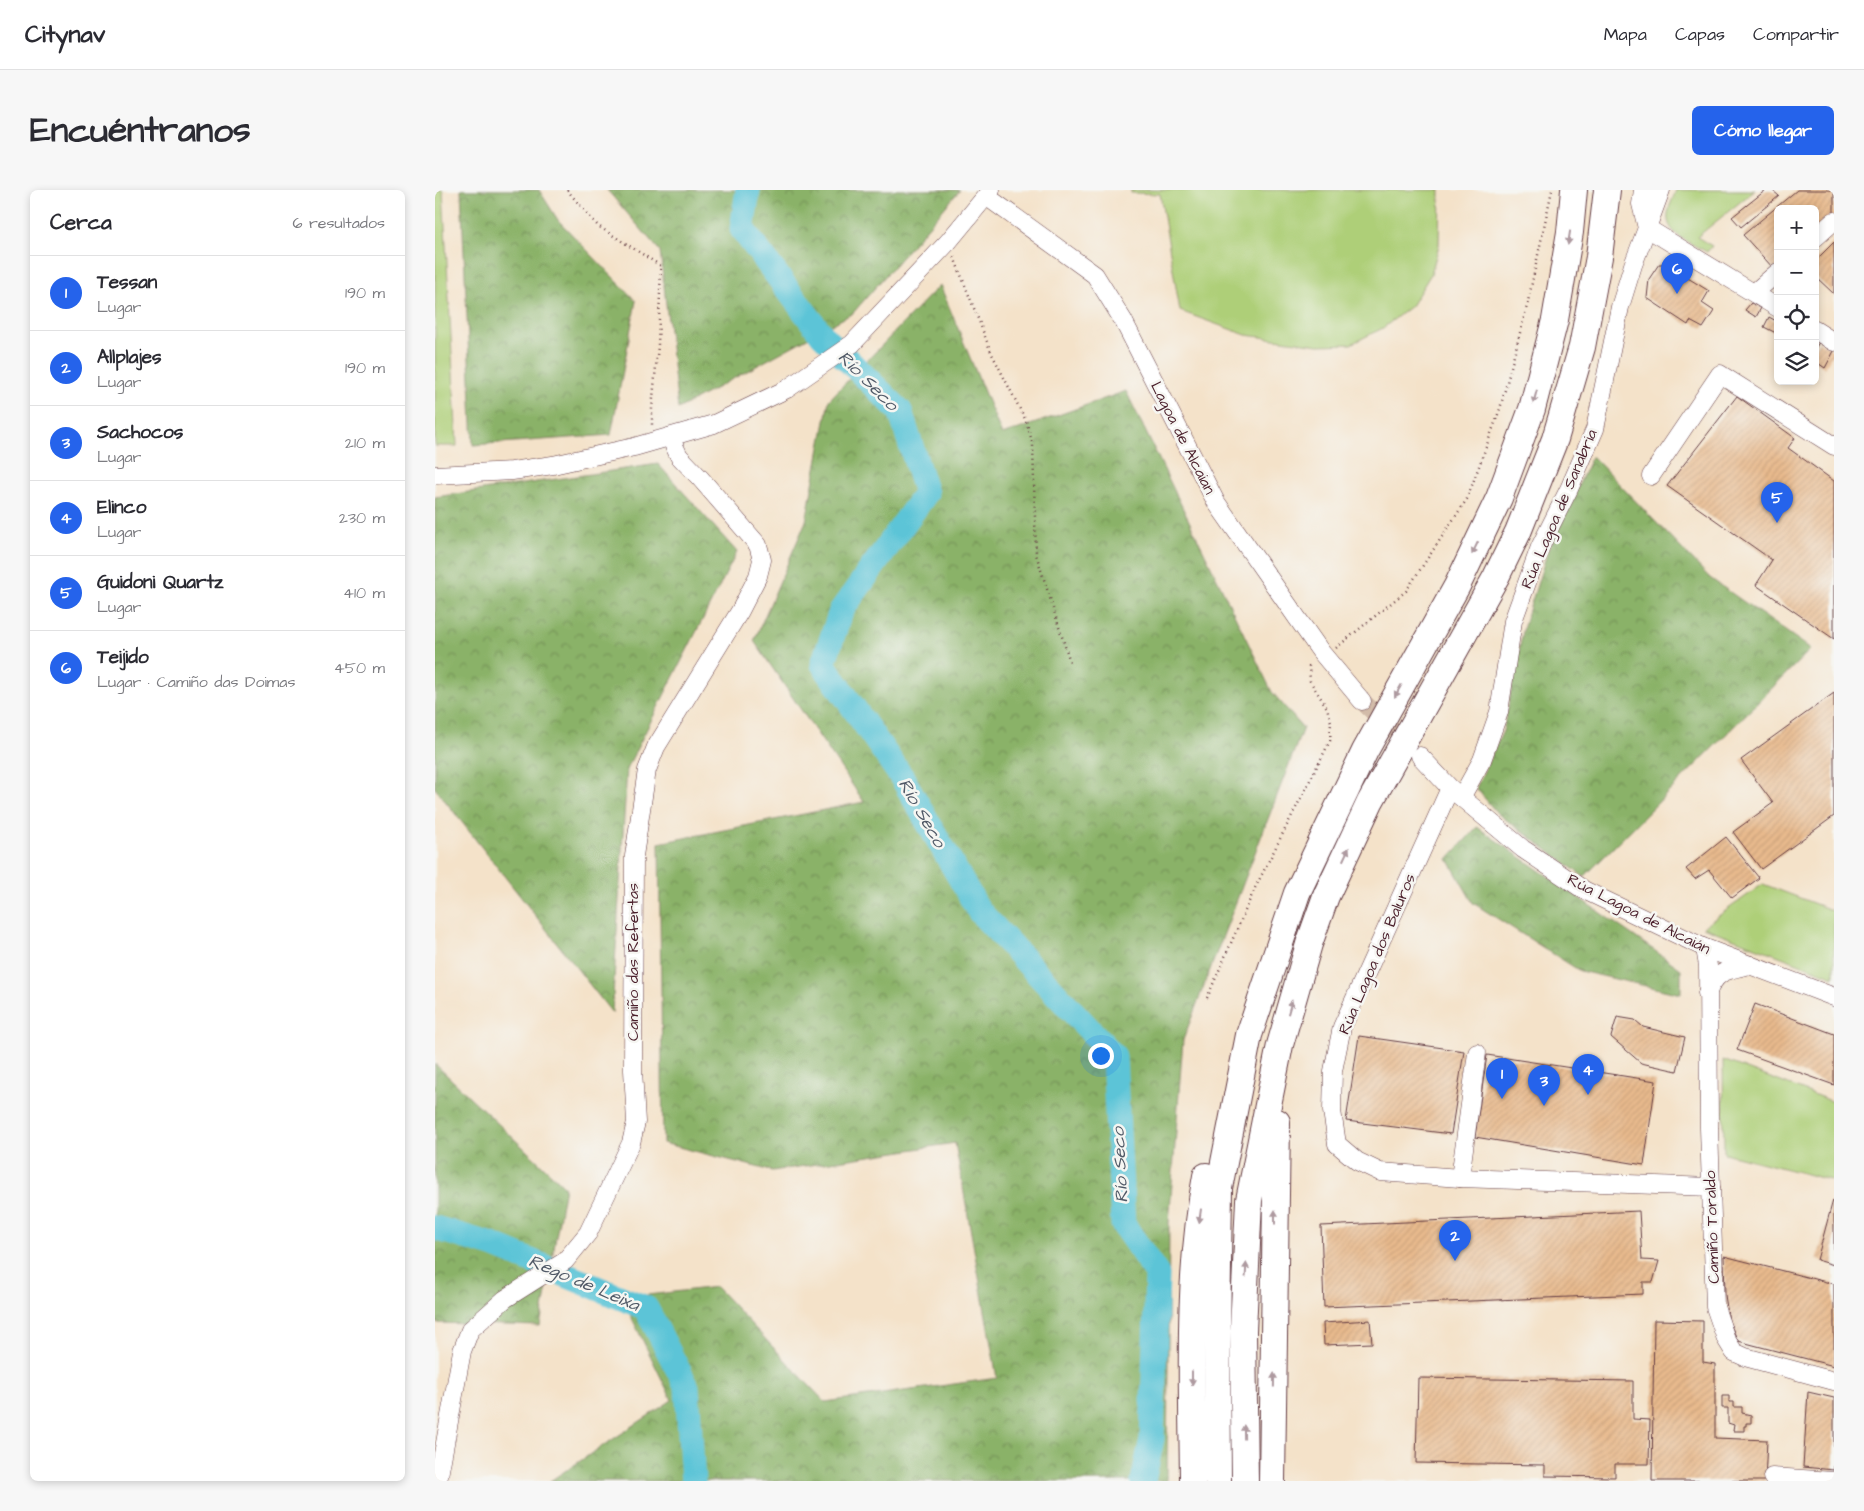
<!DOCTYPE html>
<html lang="es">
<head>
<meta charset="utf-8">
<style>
	:root { --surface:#fff; --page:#f7f7f7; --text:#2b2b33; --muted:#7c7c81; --line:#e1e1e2; --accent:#2563eb }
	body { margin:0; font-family:"Architects Daughter",sans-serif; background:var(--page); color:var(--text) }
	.controls { position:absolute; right:15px; top:15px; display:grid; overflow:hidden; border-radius:8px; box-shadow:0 2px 8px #0003 }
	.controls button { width:45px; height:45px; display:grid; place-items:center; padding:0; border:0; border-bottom:1px solid var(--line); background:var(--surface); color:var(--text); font:25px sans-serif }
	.you { position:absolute; left:665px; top:865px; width:18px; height:18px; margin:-12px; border:4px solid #fff; border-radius:50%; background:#1a73e8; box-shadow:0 0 0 8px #1a73e833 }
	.badge { display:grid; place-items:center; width:32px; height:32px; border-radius:50%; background:var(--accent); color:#fff; font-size:16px; font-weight:700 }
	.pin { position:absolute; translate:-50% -41px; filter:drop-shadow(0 1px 2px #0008) }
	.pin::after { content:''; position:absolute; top:26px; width:18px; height:15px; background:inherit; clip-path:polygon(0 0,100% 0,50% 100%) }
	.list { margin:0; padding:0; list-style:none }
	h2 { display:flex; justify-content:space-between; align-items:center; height:65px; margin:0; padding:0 20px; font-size:21px }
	h2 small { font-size:16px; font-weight:400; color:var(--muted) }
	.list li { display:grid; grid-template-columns:32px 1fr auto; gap:15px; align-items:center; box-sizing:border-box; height:75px; padding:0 20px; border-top:1px solid var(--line) }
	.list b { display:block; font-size:19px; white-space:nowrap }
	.list p { margin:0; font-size:16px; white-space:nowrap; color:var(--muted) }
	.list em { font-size:16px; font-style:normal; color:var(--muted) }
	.icon { flex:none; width:28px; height:28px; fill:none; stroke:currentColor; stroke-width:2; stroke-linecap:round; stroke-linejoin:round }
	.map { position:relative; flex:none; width:1399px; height:1291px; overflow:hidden; border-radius:8px }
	header { display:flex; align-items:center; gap:30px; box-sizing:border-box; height:70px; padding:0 25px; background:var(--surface); border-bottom:1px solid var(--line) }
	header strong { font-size:24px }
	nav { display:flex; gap:28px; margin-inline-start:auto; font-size:18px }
	.intro { display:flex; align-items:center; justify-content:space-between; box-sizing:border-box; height:120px; padding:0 30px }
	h1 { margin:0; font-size:35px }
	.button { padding:12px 22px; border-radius:8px; background:var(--accent); color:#fff; font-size:18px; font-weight:700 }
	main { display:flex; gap:30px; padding:0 30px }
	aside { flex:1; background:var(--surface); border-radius:8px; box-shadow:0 2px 8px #0003 }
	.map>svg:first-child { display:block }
</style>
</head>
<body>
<header>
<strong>Citynav</strong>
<nav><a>Mapa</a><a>Capas</a><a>Compartir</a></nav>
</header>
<div class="intro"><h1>Encuéntranos</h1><a class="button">Cómo llegar</a></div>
<main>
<aside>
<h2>Cerca<small>6 resultados</small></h2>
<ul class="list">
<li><span class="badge">1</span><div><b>Tessan</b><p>Lugar</p></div><em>190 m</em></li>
<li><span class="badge">2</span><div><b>Allplajes</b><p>Lugar</p></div><em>190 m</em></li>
<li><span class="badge">3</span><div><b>Sachocos</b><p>Lugar</p></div><em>210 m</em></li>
<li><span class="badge">4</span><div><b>Elinco</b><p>Lugar</p></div><em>230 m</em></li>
<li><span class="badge">5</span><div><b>Guidoni Quartz</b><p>Lugar</p></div><em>410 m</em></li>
<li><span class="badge">6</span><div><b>Teijido</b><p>Lugar · Camiño das Doimas</p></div><em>450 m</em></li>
</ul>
</aside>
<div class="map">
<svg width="1399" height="1291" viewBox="0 0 1399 1291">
	<defs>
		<pattern id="forest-crowns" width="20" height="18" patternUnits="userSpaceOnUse" patternTransform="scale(1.25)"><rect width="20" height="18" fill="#8ab268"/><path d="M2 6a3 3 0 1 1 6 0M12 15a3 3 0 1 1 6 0" fill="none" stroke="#739056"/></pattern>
		<pattern id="building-hatch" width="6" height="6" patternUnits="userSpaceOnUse" patternTransform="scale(1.25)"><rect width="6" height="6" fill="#e8ba8d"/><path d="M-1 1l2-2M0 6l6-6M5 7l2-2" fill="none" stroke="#c89f7a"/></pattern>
	</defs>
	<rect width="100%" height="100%" fill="#f6f6f2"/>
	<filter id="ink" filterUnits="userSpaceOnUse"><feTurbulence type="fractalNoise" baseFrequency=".02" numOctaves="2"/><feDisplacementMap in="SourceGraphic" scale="10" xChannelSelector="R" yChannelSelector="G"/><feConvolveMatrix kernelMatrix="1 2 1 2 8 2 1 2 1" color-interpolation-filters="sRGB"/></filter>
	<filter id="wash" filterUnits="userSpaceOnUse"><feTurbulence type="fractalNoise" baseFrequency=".0096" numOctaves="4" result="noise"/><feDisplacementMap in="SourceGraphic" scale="20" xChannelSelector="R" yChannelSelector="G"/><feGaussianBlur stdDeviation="1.12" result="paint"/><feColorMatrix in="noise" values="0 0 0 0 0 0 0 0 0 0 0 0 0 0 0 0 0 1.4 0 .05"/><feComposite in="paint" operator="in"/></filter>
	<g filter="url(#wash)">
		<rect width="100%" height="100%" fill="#f4e2c9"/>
		<g fill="#aecf78" stroke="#7c7752">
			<path d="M0 0H8L22 256H0Z"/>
			<path d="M696 0H1005L1004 55 996 84 976 116 948 138 916 154 884 155 811 145 745 121 725 4 696 3Z"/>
			<path d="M1241 0H1320L1262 47 1277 56 1272 62C1258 54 1229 44 1233 23 1234 15 1239 7 1241 0Z"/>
			<path d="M1328 694 1399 721V787L1268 737Z"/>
			<path d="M1288 870 1399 912V991L1289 963Z"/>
		</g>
		<g fill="url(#forest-crowns)" stroke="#6a684a">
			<path d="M26 0H104L123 30 201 111 176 245 38 255Z"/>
			<path d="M172 0H525L418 123 243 219 225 61Z"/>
			<path d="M505 95 567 245 691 201 837 502 868 538 748 850 734 1033 732 1291H115L237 1210 187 1108 281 1097 390 1212 562 1188 520 953 337 981 228 953 224 653 429 612 319 451 371 331 394 210Z"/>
			<path d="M1157 266 1275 388 1376 459 1149 687 1062 623 1041 598 1068 541 1089 436 1113 360Z"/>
			<path d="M223 274 302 362 192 578 177 823 0 598V307Z"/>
			<path d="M1042 637 1246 779V804L1145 781 1038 713 1013 669Z"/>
			<path d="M0 874 130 997 105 1136 0 1133Z"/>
		</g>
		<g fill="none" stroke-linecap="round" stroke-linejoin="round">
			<g stroke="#5bc4d7" stroke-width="25">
				<path d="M313 0 307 39 387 145 465 221 491 303 406 421 388 474 468 589 544 721 679 866 688 1034 722 1084 717 1249 708 1291"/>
				<path d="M0 1038 57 1055 211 1118 252 1197 258 1291"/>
			</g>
		</g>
		<g id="blocks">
			<g fill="url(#building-hatch)">
				<path d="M1331 0H1337L1344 6 1306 37 1297 27Z"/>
				<path d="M1362 0H1399V25L1380 42V19H1343V76L1339 79 1308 45Z"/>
				<path d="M1399 52V104L1380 86V71Z"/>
				<path d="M1224 74H1230L1274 101 1267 113 1279 121 1268 138 1255 131 1253 135 1212 108 1214 89Z"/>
				<path d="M1316 113 1326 118 1321 127 1310 120Z"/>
				<path d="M1334 127 1343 132V144L1329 137Z"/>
				<path d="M1384 152 1399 161 1390 178 1380 171V159Z"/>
				<path d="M1302 206 1360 248 1353 258 1399 291V449L1321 395 1337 370 1232 296Z"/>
				<path d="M1399 503V626L1326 679 1298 642 1338 613 1306 570Z"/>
				<path d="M1291 647 1324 688 1297 708 1274 680 1260 689 1251 679Z"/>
				<path d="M1320 814 1399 844V895L1302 860Z"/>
				<path d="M1182 827 1200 830 1208 837 1250 847 1242 881 1206 873 1176 847Z"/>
				<path d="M924 846 1029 861 1016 944 911 931Z"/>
				<path d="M1052 865 1221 891 1209 975 1040 947Z"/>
				<path d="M1398 1010H1399V1075L1382 1070Z"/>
				<path d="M1204 1021 1207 1070 1224 1071 1218 1092H1208V1104L889 1117 886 1036Z"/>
				<path d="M1289 1066 1399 1094V1176L1303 1151 1294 1131 1290 1105Z"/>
				<path d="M935 1130 937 1153 889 1155 888 1133Z"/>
				<path d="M1219 1130 1268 1131V1172L1280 1174V1248L1332 1250 1330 1291H1217Z"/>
				<path d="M983 1188 1198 1191V1229L1215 1230 1214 1274H1180V1287L1110 1286V1275L981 1273Z"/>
				<path d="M1373 1202 1399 1208V1280L1368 1277Z"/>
				<path d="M1287 1206H1294V1212H1299V1217H1307V1223L1316 1225V1233H1311V1236H1309V1241H1298L1299 1235 1293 1233V1218H1287Z"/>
			</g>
		</g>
	</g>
	<g filter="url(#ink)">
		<use href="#blocks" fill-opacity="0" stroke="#643c43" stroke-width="1"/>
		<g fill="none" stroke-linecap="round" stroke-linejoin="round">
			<path stroke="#d2bba9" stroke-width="18" stroke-dasharray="18 9" stroke-linecap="butt" d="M927 511 976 557"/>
			<g stroke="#643c43" stroke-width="19">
				<g id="minor">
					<path d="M1226 0 1212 38 1343 118"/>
					<path d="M551 6 660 85 688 130 781 312 886 462 927 511"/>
					<path d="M1380 48 1399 31"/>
					<path d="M1319 103 1343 82"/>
					<path d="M1380 140 1399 152"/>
					<path d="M0 285 77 281 118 275 199 257 279 234 352 199 417 154 513 52 556 0"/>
					<path d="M1216 286 1285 184 1399 256"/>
					<path d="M985 566 1015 598 1088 659 1149 700 1270 758 1399 807"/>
					<path d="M1015 598 907 837 898 881 897 921 902 954 922 971 945 982 1025 988 1276 997"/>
					<path d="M1027 606 1047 570 1064 522 1078 431 1105 357 1134 299 1160 239 1185 117 1198 75 1212 38 1206 14 1208 0"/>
					<path d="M1270 758 1273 776 1274 938 1280 1117 1291 1149 1299 1162 1310 1167 1399 1191"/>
					<path d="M1272 803C1283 779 1291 781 1315 775"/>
					<path d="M1025 988 1042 863"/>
					<path d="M1337 1287 1398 1291"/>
					<path d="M3 1291 27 1161 35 1140 70 1109 130 1071 153 1043 196 953 201 932 198 880 199 666 212 580 221 557 305 421 323 386 327 370 323 355 265 288 244 266 235 247"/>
				</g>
			</g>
			<g stroke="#643c43" stroke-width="28">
				<g id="highway">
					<path d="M758 1291C757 1189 752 1086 771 986"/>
					<path d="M783 1291 782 1150 784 998 814 845 862 703 930 561 1022 396 1064 308 1097 219 1120 130 1135 42 1139 0"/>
					<path d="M810 1291 808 1141 814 1010 845 855 874 754 891 706 935 612 1061 387 1083 342 1120 249 1147 157 1164 67 1172 0"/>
					<path d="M837 1291 842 932"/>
				</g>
			</g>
			<g stroke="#643c43" stroke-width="2.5" stroke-dasharray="1 4" stroke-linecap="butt">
				<path d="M132 0 163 36 226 76 223 155 217 219V236"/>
				<path d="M519 67 556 162 591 231 598 255 601 364 635 472"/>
				<path d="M901 458 971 401 1032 309 1065 219 1092 116 1117 0"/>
				<path d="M772 808 820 698 895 551 896 532 892 518 875 491 874 476 876 474"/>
			</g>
			<use href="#minor" stroke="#fff" stroke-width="18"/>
			<use href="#highway" stroke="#fff" stroke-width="26"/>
		</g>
		<defs><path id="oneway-solid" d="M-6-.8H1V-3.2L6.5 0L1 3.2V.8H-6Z" transform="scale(1.25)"/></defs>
		<g fill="#ae9aa0">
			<use href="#oneway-solid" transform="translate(1134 48) rotate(99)"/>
			<use href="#oneway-solid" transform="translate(1100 207) rotate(105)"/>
			<use href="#oneway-solid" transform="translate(1040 358) rotate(116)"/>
			<use href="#oneway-solid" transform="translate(963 501) rotate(119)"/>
			<use href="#oneway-solid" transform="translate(911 664) rotate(-65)"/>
			<use href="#oneway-solid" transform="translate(855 817) rotate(-74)"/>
			<use href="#oneway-solid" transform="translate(765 1026) rotate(98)"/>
			<use href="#oneway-solid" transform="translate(840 1027) rotate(-90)"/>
			<use href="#oneway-solid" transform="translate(811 1080) rotate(-87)"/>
			<use href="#oneway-solid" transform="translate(757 1188) rotate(90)"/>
			<use href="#oneway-solid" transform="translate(839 1190) rotate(-89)"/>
			<use href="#oneway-solid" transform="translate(809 1242) rotate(-91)"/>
		</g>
	</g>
	<g text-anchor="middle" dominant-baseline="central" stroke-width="5" stroke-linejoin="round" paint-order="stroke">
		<g font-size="16" fill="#4a1f2b" stroke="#f6f6f2">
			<text transform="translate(748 248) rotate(63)">Lagoa de Alcaian</text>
			<text transform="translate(1124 319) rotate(-67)">Rúa Lagoa de Sanabria</text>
			<text transform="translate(1204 724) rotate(27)">Rúa Lagoa de Alcaián</text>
			<text transform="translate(942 764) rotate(-67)">Rúa Lagoa dos Baluros</text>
			<text transform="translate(198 772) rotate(-90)">Camiño das Refertas</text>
			<text transform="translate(1277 1037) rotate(-92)">Camiño Toraldo</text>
		</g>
		<g font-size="18" font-style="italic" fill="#505967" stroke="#f6f6f2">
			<text transform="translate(433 191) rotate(45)">Río Seco</text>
			<text transform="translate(487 623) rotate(60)">Río Seco</text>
			<text transform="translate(685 975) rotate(-93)">Río Seco</text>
			<text transform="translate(149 1093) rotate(23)">Rego de Leixa</text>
		</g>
	</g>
</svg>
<div class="controls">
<button>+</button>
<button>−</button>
<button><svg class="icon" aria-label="locate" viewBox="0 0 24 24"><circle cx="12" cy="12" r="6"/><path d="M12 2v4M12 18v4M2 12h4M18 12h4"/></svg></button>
<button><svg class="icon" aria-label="layers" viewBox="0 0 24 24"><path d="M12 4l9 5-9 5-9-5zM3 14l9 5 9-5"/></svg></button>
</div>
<div class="you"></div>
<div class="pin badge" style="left:1067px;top:909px">1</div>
<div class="pin badge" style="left:1020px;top:1071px">2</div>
<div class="pin badge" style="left:1109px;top:916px">3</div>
<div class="pin badge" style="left:1153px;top:905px">4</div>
<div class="pin badge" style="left:1342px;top:333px">5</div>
<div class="pin badge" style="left:1242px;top:104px">6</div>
</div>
</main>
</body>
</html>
